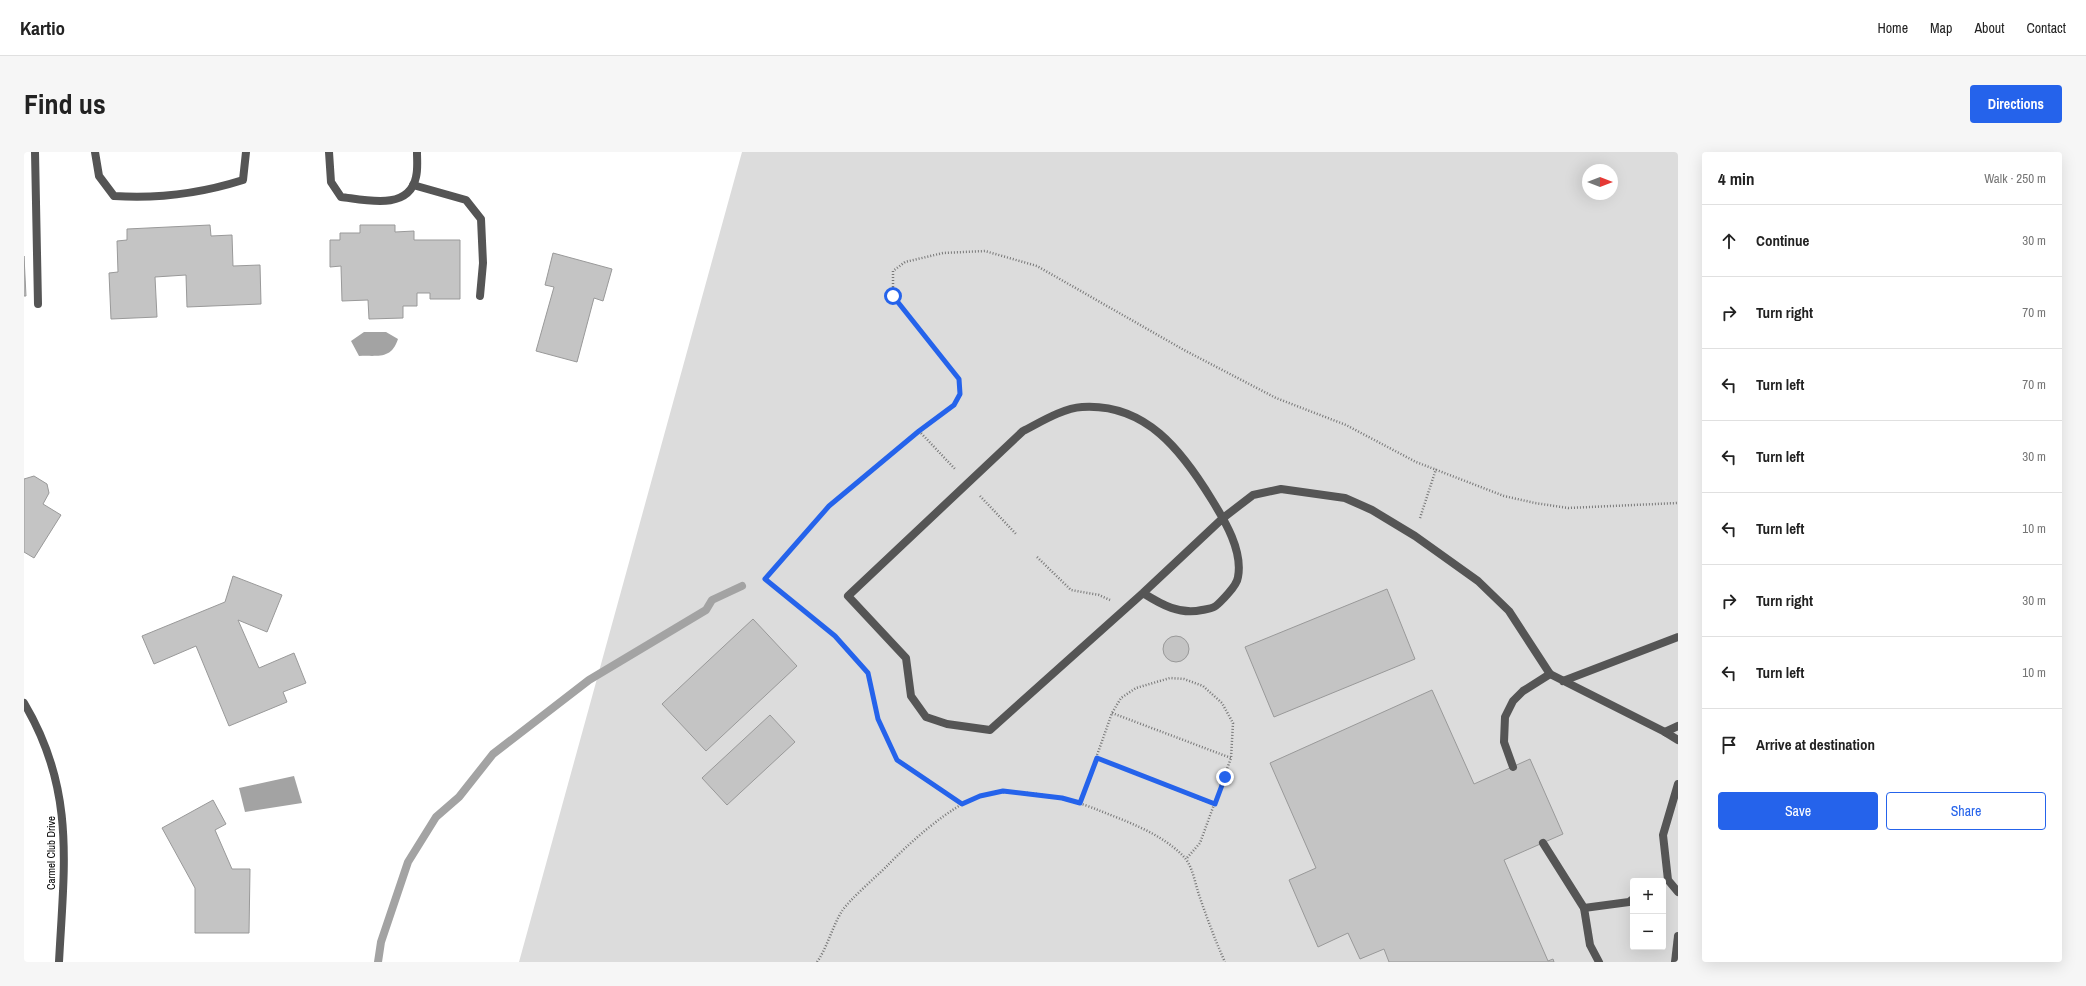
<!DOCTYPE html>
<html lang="en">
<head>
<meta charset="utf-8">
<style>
	:root { --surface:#fff; --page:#f6f6f6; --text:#222; --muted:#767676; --line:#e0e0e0; --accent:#2563eb }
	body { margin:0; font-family:"Archivo Narrow",sans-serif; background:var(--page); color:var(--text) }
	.controls { position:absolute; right:12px; bottom:12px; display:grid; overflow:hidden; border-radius:4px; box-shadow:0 4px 16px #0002 }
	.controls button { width:36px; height:36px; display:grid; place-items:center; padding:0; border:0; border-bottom:1px solid var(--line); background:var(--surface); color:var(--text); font:20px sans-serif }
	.compass { position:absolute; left:1558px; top:12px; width:36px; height:36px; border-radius:50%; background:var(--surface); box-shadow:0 4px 16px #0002; rotate:90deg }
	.stop { position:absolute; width:12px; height:12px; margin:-9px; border:3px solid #2563eb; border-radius:50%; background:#fff }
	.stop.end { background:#2563eb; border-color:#fff; box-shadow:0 1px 4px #0008 }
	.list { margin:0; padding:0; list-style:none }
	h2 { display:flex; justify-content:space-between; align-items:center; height:52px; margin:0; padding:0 16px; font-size:17px }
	h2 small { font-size:13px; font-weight:400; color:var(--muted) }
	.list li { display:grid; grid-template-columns:26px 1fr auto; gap:12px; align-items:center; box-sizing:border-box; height:72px; padding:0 16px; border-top:1px solid var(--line) }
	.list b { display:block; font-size:15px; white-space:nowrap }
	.list em { font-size:13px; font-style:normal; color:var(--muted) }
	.actions { display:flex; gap:8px; padding:12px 16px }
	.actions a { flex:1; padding:9px 0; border:1px solid var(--accent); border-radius:4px; text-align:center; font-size:14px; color:var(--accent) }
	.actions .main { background:var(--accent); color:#fff }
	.icon { flex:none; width:22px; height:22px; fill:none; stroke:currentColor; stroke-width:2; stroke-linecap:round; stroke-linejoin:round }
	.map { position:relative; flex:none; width:1654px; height:810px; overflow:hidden; border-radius:4px }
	header { display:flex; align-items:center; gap:24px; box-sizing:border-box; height:56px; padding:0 20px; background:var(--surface); border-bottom:1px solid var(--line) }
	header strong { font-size:19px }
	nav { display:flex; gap:22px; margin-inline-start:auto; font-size:14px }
	.intro { display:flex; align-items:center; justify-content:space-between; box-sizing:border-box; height:96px; padding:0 24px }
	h1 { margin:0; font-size:28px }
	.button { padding:10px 18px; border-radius:4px; background:var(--accent); color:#fff; font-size:14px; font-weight:700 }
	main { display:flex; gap:24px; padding:0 24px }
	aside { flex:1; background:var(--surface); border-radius:4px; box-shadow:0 4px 16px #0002 }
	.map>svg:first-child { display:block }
</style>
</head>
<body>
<header>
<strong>Kartio</strong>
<nav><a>Home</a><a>Map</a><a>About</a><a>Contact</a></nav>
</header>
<div class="intro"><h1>Find us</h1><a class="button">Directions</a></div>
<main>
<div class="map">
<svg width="1654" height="810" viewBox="0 0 1654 810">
	<rect width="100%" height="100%" fill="#fff"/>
	<path fill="#dcdcdc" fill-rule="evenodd" d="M718 0H1654V810H495ZM1564 18H1588V42H1564ZM1609 729H1639V795H1609Z"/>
	<g fill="#a3a3a3">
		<path d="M340 180H362L374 187C367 208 354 203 335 204L327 189Z"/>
		<path d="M270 624 278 651 221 660 215 636Z"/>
	</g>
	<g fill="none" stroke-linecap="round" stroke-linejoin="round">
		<path stroke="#a3a3a3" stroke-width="8" d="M354 810 357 790 384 710 412 665 435 645 469 602 565 528 682 458 688 448 718 434"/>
	</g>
	<g fill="#c4c4c4" stroke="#999">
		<path d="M186 73 187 84 208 83 209 114 236 113 237 152 163 155 162 123 131 125 133 165 87 167 85 121 94 120 93 89 103 88V77Z"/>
		<path d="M336 73H371V80L390 79V88H436V147H406V141H393V154H379V166L345 167 344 148 318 149 317 114 306 115V88H316V81H336Z"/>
		<path d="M529 101 588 117 579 149 570 146 553 210 512 199 530 135 521 133Z"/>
		<path d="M0 104 2 144H0Z"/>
		<path d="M10 324 23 332 25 341 19 352 37 363 10 406 0 400V327Z"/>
		<path d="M209 424 258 443 243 480 214 468 235 516 270 501 282 531 259 540 263 550 205 574 172 494 130 512 118 484 201 450Z"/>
		<path d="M1363 437 1391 507 1250 565 1221 495Z"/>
		<path d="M729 467 773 514 682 599 638 552Z"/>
		<circle cx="1152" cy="497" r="13"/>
		<path d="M1408 538 1450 632 1506 607 1539 682 1480 708 1524 809 1529 807 1530 810H1365L1360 797 1336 807 1324 781 1294 795 1265 728 1292 716 1246 611Z"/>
		<path d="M746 563 771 590 703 653 678 626Z"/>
		<path d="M189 648 202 672 191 678 208 717H226L225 781H171V736L138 676Z"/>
	</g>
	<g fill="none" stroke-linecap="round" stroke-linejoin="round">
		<g stroke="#777" stroke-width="2.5" stroke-dasharray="1 2" stroke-linecap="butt">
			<path d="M895 279 932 318"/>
			<path d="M956 344 993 383"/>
			<path d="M1396 366 1412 317"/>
			<path d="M1013 405 1047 438 1075 443 1086 448"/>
			<path d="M1088 561 1207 606"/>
			<path d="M1073 606 1191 653"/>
			<path d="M1056 651 1088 561 1097 546 1112 536 1146 526 1160 527 1179 534 1198 551 1209 571 1207 606 1176 691 1162 707"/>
			<path d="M938 652 873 608 854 567 844 521 811 484 741 427 805 354 895 279 930 253 936 242 935 227 869 144V119L881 110 919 101 961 99 1013 114 1160 198 1252 246 1322 273 1392 310 1480 344 1511 351 1544 356 1654 351"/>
			<path d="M793 810C804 794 808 775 818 759 827 746 851 726 863 714 884 692 928 652 957 644 989 634 1043 645 1074 658 1104 670 1139 682 1161 706 1169 716 1171 731 1175 743 1183 766 1191 788 1201 810"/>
		</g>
		<g stroke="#555" stroke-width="8">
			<path d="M11 0 14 152"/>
			<path d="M71 0 75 24 90 44C134 47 178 41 219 28L222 0"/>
			<path d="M305 0 307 30 317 45C342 48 385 59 392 25 394 17 393 8 393 0"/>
			<path d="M389 33 442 48 457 67 459 111 456 144"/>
			<path d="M1119 441C1138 453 1156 463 1178 458 1182 457 1187 457 1190 455 1194 453 1198 448 1201 445 1206 439 1213 433 1214 425 1219 399 1201 369 1188 348 1158 299 1122 251 1058 255 1039 256 1015 271 999 279L824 444 882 506 887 544 902 565 923 572 966 578 1119 441 1199 366 1229 343 1257 337 1321 346 1348 358 1391 384 1454 429 1485 459 1526 522 1641 580 1654 588"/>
			<path d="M1539 529 1654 485"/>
			<path d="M1641 580 1654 574"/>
			<path d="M1489 615 1480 590 1481 565 1489 549 1499 539 1526 522"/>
			<path d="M1654 632 1639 683 1644 728 1654 740"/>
			<path d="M1519 691 1560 756 1605 750 1609 747"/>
			<path d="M1560 756 1566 793 1575 810"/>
			<path d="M1651 810 1654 784"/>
		</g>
		<path stroke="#555" stroke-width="8" d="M0 551C52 638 40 714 35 810"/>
	</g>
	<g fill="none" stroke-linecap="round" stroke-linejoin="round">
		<path stroke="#2563eb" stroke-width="5" d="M869 144 935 227 936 242 930 253 895 279 805 354 741 427 811 484 844 521 854 567 873 608 938 652 956 644 979 639 1038 646 1056 651 1073 606 1191 652 1201 625"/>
	</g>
	<g text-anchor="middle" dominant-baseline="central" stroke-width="3" stroke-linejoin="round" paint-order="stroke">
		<g font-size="11" fill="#000" stroke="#fff">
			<text transform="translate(27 701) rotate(-90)">Carmel Club Drive</text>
		</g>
	</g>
</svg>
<div class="controls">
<button>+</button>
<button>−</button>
</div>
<svg class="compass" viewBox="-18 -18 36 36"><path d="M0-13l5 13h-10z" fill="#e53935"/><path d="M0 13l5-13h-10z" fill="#767676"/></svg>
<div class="stop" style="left:869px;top:144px"></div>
<div class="stop end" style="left:1201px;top:625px"></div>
</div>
<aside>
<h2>4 min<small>Walk · 250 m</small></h2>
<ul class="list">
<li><svg class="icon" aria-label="ahead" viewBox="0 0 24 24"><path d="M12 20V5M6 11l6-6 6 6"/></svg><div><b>Continue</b></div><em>30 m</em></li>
<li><svg class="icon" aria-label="right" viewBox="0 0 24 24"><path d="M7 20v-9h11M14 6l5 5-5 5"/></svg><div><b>Turn right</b></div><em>70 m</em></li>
<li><svg class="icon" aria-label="left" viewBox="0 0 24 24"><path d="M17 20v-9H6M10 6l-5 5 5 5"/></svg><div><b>Turn left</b></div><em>70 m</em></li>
<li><svg class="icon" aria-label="left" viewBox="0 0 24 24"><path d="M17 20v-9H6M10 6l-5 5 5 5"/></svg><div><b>Turn left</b></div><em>30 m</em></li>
<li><svg class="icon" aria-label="left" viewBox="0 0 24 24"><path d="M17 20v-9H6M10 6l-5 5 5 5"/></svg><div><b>Turn left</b></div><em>10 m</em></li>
<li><svg class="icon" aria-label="right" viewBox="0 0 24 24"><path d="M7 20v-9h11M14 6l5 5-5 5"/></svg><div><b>Turn right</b></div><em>30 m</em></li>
<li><svg class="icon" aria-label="left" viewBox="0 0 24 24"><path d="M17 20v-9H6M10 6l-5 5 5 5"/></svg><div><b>Turn left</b></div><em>10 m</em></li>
<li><svg class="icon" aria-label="arrive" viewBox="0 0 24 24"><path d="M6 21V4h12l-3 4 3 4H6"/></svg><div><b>Arrive at destination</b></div></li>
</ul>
<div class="actions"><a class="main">Save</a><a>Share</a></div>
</aside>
</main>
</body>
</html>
